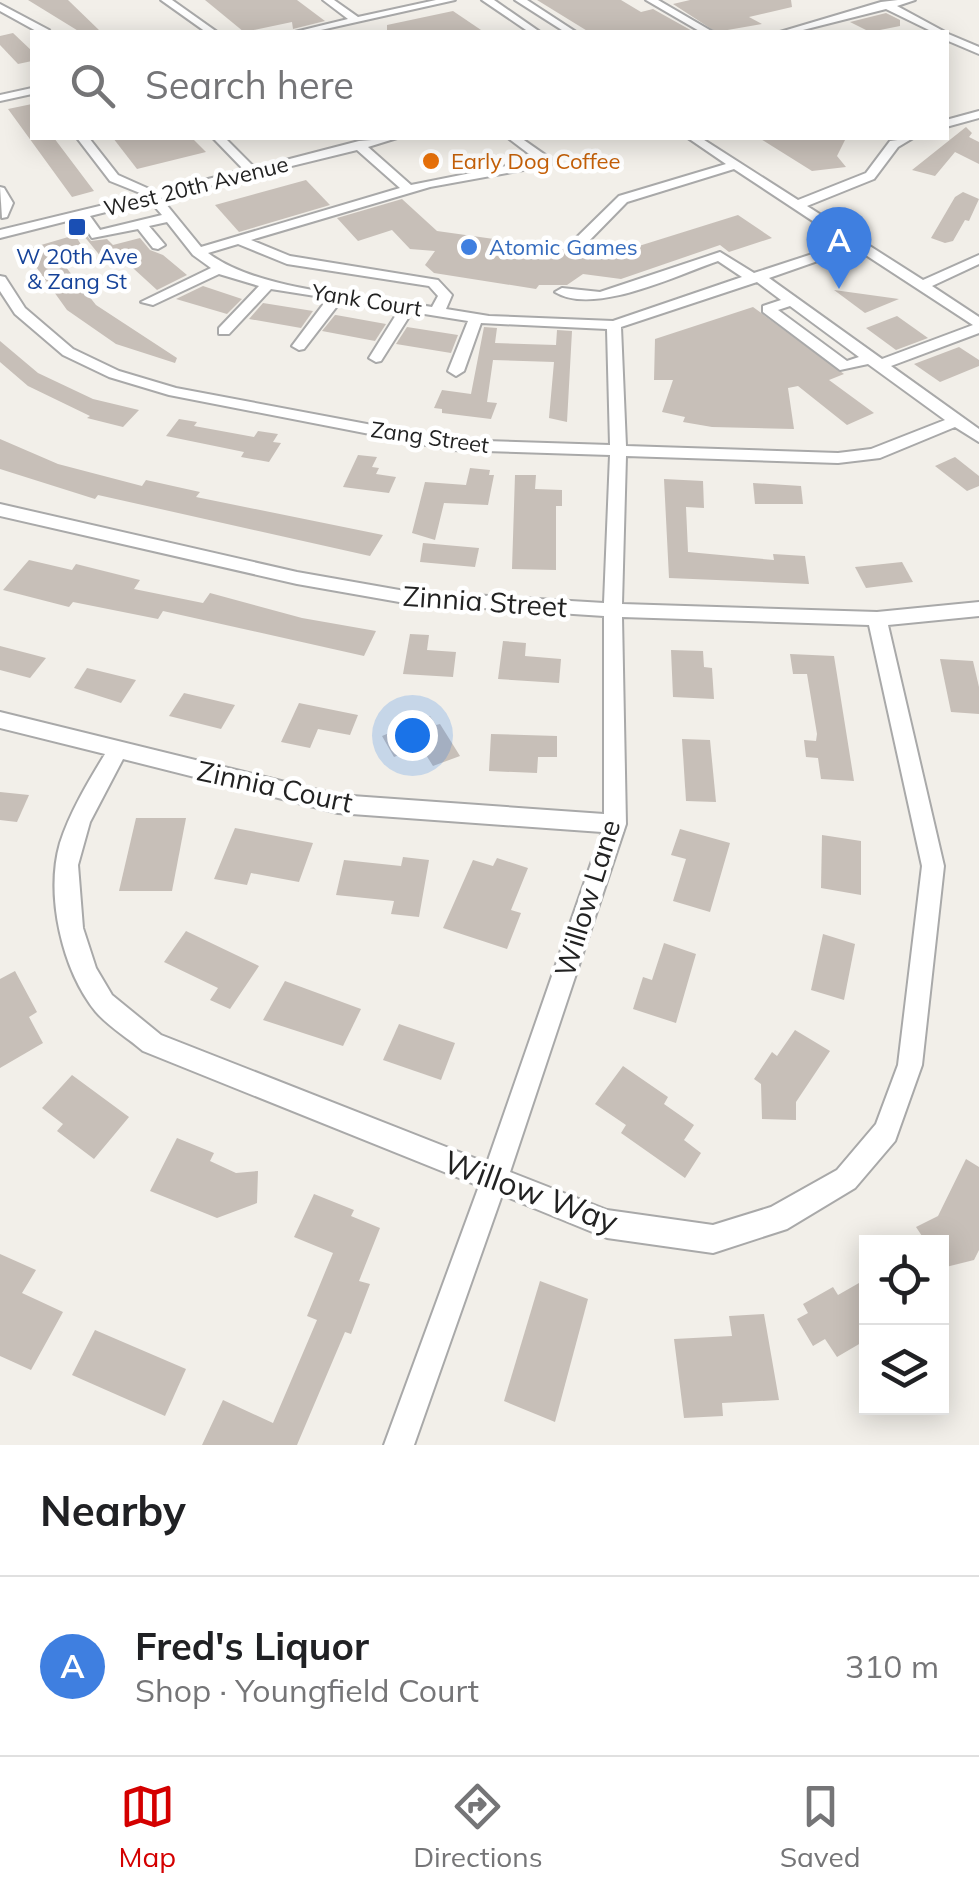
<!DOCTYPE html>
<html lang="en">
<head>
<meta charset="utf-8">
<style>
	:root { --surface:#fff; --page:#f2f2f2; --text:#202124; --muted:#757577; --line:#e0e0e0; --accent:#d40000 }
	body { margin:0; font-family:Mulish,sans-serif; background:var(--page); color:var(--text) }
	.controls { position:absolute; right:30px; bottom:30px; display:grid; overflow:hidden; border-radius:0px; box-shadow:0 5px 25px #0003 }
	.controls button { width:90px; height:90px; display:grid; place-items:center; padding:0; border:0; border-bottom:2px solid var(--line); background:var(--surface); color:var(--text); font:50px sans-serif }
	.you { position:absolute; left:412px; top:735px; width:35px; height:35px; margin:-25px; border:8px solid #fff; border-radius:50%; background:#1a73e8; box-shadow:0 0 0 15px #1a73e833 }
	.badge { display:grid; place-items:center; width:65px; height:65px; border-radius:50%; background:var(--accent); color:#fff; font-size:32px; font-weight:700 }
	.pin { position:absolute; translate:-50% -82px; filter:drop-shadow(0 2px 5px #0008) }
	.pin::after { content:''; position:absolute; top:52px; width:35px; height:30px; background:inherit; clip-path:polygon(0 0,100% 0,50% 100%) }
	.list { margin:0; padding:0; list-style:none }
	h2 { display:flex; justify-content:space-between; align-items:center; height:130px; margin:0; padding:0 40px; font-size:42px }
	h2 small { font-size:32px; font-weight:400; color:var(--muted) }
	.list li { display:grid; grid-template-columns:65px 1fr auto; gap:30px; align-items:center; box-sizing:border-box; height:180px; padding:0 40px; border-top:2px solid var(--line) }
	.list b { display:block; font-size:38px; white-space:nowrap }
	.list p { margin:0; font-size:32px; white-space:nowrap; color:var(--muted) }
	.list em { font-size:32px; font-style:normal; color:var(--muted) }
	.icon { flex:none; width:55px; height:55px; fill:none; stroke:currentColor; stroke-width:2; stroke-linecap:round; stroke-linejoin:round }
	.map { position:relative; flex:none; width:979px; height:1445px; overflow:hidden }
	.search { position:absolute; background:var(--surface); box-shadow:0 5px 25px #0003; left:30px; right:30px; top:30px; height:110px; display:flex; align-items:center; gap:25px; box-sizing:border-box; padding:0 35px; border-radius:0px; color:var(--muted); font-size:38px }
	.sheet { height:310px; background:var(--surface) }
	nav { display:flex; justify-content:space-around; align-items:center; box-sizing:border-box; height:140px; border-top:2px solid var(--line); background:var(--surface); font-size:28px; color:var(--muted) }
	nav a { display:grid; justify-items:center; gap:5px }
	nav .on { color:var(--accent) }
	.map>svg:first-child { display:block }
</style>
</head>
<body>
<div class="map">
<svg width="979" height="1445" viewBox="0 0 979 1445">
	<rect width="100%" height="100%" fill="#f2efe9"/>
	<g fill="#c7bfb8">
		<path d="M28 0H68L101 32H80Z"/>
		<path d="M205 0H297L325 21 293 29 292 22 244 32Z"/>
		<path d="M537 0H621L641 12 653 9 694 32H589Z"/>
		<path d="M690 0H791L792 7 749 17 762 24 716 32 673 4Z"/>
		<path d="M453 11 484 32H387V25Z"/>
		<path d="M886 13 900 20V26L870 32 850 22Z"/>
		<path d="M13 33 32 51V61L18 64 0 45V36Z"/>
		<path d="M32 104V138H54L94 191 72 197 8 109Z"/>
		<path d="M966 127 972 133 969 137 979 142V164L955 152 935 176 912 170Z"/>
		<path d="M113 138H192L206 152 137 169Z"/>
		<path d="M759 138H846L837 156 846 167 812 171Z"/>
		<path d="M306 180 330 205 239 232 215 205Z"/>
		<path d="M963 192 979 199 969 221 965 220 953 241 945 243 931 238 955 197Z"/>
		<path d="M402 199 437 231 610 255 738 215 772 238 729 252 720 245 621 279 583 274 567 285H539L536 289 434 273 425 265 435 251 410 249 392 230 358 241 337 218Z"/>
		<path d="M78 223 91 241 107 239 113 245 140 238 150 250 163 255 187 275 157 290 122 258 106 263 75 225Z"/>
		<path d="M75 235 87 254 61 261 96 305 177 358 175 363 116 344 67 310 24 250Z"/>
		<path d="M203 286 242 299 227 314 176 299Z"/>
		<path d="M834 290 899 299 865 313Z"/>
		<path d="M263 303 313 311 301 328 249 319Z"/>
		<path d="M753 307 844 374 829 380 874 413 847 425 798 386 788 388 794 429 712 427 683 422 685 417 662 412 673 380H654L655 339Z"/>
		<path d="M335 315H336L386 324 375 341 322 331Z"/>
		<path d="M897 316 928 338 896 350 866 328Z"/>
		<path d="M407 327 458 335 451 353 396 344Z"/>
		<path d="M484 327 497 328 495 343 556 345 557 330 572 331 567 422 549 418 554 362 493 360 487 402 497 403 491 419 442 413V409L434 408 442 390 471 394Z"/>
		<path d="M0 341 38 373 93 399 139 410 123 427 87 418 90 416 28 386 0 362Z"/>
		<path d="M959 347 979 360V366L940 382 914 364Z"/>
		<path d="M179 419 197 422 194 426 254 437 258 431 278 434 273 442 281 443 269 462 241 457 244 452 166 436Z"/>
		<path d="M0 439 58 464 142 486 146 480 200 492 196 497 383 535 370 556 98 495 95 499 0 469Z"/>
		<path d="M358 455 377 457 372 467 379 468 376 474 396 477 389 493 343 487Z"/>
		<path d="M955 457 979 476V486L967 491 935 466Z"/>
		<path d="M470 468 490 470 489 475H494L488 505 444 503 435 540 412 533 425 482 466 485Z"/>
		<path d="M515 475H536L535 489 562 490V506H556V570L512 569Z"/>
		<path d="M664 479 703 481 704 508 686 507 688 552 774 560 773 554 805 556 809 584 669 578Z"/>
		<path d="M753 483 801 486 803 504H755Z"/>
		<path d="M423 543 479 548 475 567 420 562Z"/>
		<path d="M29 560 72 570 76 564 140 580 134 589 203 603 210 593 302 618 376 631 364 656 163 611 158 619 73 602 69 607 3 590Z"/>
		<path d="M902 562 913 582 866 588 855 567Z"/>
		<path d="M410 634 429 635 427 650 456 652 453 677 403 674Z"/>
		<path d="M503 641 526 643 525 656 561 659 559 683 498 679Z"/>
		<path d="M0 646 46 658 30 678 0 670Z"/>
		<path d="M671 650 703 651 704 667 712 668 714 699 673 697Z"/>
		<path d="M790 654 834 656 854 781 821 779 818 758 806 757 804 740 816 741 817 734 807 674H793Z"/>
		<path d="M940 659 973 661 979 687V714L951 712Z"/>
		<path d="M87 668 136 680 121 703 74 688Z"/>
		<path d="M184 693 235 705 221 729 169 716Z"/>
		<path d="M299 703 358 715 350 735 318 729 310 748 281 742Z"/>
		<path d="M430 716 436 725 440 724 460 756 433 766 421 747 394 757 382 736Z"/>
		<path d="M491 734 557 736V757H538L537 773 489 771Z"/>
		<path d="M682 739 710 740 716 802 686 801Z"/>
		<path d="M0 792 29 795 17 822 0 820Z"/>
		<path d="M136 818H186L172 891H119Z"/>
		<path d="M235 828 313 843 299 882 251 873 247 885 214 879Z"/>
		<path d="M680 829 730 843 710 912 673 901 686 859 671 855Z"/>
		<path d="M822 835 861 841V895L821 888Z"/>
		<path d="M403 857 429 860 419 917 391 914 394 901 336 895 344 860 401 866Z"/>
		<path d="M497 858 528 868 511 910 521 913 507 949 443 928 473 860 493 866Z"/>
		<path d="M186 931 259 966 230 1009 210 1000 218 988 164 962Z"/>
		<path d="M823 934 855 944 844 1000 811 990Z"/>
		<path d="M664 943 696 954 676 1023 633 1009 643 977 652 980Z"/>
		<path d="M15 971 37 1012 29 1017 43 1043 0 1068V979Z"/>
		<path d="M285 981 361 1009 343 1046 263 1020Z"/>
		<path d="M399 1024 455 1043 441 1080 383 1060Z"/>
		<path d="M795 1030 830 1051 796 1102V1120L762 1119 761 1084 754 1079 772 1052 777 1056Z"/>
		<path d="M623 1066 668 1097 664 1104 694 1125 684 1140 701 1153 685 1178 621 1133 626 1125 595 1104Z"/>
		<path d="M72 1075 129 1117 94 1159 57 1131 63 1124 42 1108Z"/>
		<path d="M177 1138 214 1153 210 1161 236 1173 258 1171 257 1203 217 1218 150 1191Z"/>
		<path d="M966 1159 979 1167V1250L974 1260 942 1268V1242H926L916 1227 938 1216Z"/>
		<path d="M314 1194 354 1210 351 1216 380 1228 359 1281 370 1284 351 1334 345 1332 297 1445H202L223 1400 273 1423 317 1320 307 1316 333 1253 294 1237Z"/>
		<path d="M0 1254 36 1270 22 1293 63 1312 31 1370 0 1356Z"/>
		<path d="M866 1279V1340L837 1357 825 1339 813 1346 797 1319 808 1313 803 1304 833 1287 838 1295Z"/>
		<path d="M540 1281 588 1299 555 1422 504 1401Z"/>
		<path d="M764 1314 779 1400 722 1403 723 1416 684 1418 674 1339 732 1336 729 1316Z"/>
		<path d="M95 1330 186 1369 165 1416 72 1375Z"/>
	</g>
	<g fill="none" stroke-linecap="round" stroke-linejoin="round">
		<g stroke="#a9a9a9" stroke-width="4">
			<g id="minor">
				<path d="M161 0H172L217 32H206Z"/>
				<path d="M323 0H334L358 17 436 0H455L312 32H295L348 19Z"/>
				<path d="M482 0H494L540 32H529Z"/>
				<path d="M515 0H527L576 32H565Z"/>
				<path d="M646 0H658L713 32H701Z"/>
				<path d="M898 0H915L897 6 945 32H933L886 9 795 32H780L881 2Z"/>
				<path d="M0 4 49 30 50 32H38L0 11Z"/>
				<path d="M946 33 979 47V54L946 40Z"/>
				<path d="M32 88V94L0 101V95Z"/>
				<path d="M979 111V118L946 127V120Z"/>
				<path d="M77 138H89L118 175 156 192 244 170 213 138H225L255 168 359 141 397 138 368 147 411 185 537 160 508 138H521L551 159V165L430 187 251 240 290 256 438 280 452 295 446 309 489 316 613 321 742 277 718 261C677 275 594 316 555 292L562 288 600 292 720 252 754 273 846 243 734 169 627 202 583 247H573V241L619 196 726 164 688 138H701L798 200 866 173 890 141 913 138 898 147 874 179 807 206 923 280 979 255V264L932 286 979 317V333L891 366 979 429V442L955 427 880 458 838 463 626 456 622 604 877 612 979 602V616L888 625 944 866 922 1065 895 1141 855 1188 787 1229 713 1253 607 1238 502 1195 414 1445H384L479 1186 143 1051C128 1038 109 1027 96 1012 62 970 45 895 60 843 70 812 88 782 105 754L0 728V712L338 795 604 814V616L405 603 297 584 0 516V504L297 572 405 591 604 603 610 455 452 450 169 395 109 377 63 355 15 314 0 291V276L5 277 25 308 73 349 119 371 176 388 452 440 610 445 607 329 481 323 464 371 456 376 448 371 468 321 412 312 381 361 376 362 369 358 399 310 341 301 304 349 299 350 292 346 328 298 271 289 229 334H219V328L259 286 219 274 153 305 141 302 211 268 193 255 167 222 149 226 165 245 158 249 153 248 138 229 92 238 79 218 0 238V230L145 195 110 181ZM357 150 400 188 201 247 161 198ZM150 201 162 215 100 230 90 216ZM238 244 287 264 429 286 438 296 432 307C367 296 260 292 208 253ZM855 248 973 325 882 359 769 278ZM757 282 781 300 763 306V312L840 370 868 364 945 420 871 449 838 453 626 446 621 327ZM790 306 859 357 847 361 778 310ZM622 617 869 625 922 866 898 1065 876 1124 837 1170 771 1207 713 1225 607 1210 510 1172 626 824ZM123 759 338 813 602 832 487 1163 161 1035 112 995 96 968 83 928 78 865 90 822Z"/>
				<path d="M0 187 4 188 13 203 7 217 2 218Z"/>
			</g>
		</g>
		<use href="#minor" fill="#fff" fill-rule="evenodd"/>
	</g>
	<circle fill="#e8710a" stroke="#fff" stroke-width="4" cx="431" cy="161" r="10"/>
	<rect fill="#1a4fb4" stroke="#fff" stroke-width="4" x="67" y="217" width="20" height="20" rx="5"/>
	<circle fill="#3f7fe0" stroke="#fff" stroke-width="4" cx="469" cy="247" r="10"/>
	<g text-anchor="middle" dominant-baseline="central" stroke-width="9" stroke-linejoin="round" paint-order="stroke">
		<g font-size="22" fill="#c56008" stroke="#fff" text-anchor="start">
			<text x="451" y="161">Early Dog Coffee</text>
		</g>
		<g font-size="22" fill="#222" stroke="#fff">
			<text transform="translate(196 186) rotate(-14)">West 20th Avenue</text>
			<text transform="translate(367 300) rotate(9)">Yank Court</text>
			<text transform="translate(430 437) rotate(8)">Zang Street</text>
		</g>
		<g font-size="22" fill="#366cbe" stroke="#fff" text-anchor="start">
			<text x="489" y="247">Atomic Games</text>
		</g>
		<g font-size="22" fill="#164399" stroke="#fff">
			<text x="77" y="256">W 20th Ave<tspan x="77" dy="25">&amp; Zang St</tspan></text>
		</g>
		<g font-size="28" fill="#222" stroke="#fff">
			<text transform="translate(485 601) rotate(4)">Zinnia Street</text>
			<text transform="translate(275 786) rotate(12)">Zinnia Court</text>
			<text transform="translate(587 898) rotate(-73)">Willow Lane</text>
		</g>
		<g font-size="32" fill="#222" stroke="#fff">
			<text transform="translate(531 1191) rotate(20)">Willow Way</text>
		</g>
	</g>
</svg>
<div class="controls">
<button><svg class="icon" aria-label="locate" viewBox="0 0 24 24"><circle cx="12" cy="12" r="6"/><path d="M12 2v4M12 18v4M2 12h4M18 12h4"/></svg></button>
<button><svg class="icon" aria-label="layers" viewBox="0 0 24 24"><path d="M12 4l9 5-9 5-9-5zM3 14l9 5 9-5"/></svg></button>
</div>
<div class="you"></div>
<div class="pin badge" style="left:839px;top:289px;background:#3f7fe0">A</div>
<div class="search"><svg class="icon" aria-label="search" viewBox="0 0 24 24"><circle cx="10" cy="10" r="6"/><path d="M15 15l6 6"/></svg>Search here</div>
</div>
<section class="sheet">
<h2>Nearby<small></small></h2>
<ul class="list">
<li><span class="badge" style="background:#3f7fe0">A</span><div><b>Fred's Liquor</b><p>Shop · Youngfield Court</p></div><em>310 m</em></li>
</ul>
</section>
<nav>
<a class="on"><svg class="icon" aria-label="map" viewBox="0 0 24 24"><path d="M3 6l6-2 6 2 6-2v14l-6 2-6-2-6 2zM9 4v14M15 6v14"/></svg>Map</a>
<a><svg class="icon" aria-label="directions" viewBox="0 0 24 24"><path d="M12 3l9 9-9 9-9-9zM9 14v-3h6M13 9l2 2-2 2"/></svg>Directions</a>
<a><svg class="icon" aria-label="saved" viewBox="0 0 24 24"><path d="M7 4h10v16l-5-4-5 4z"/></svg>Saved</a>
</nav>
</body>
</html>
